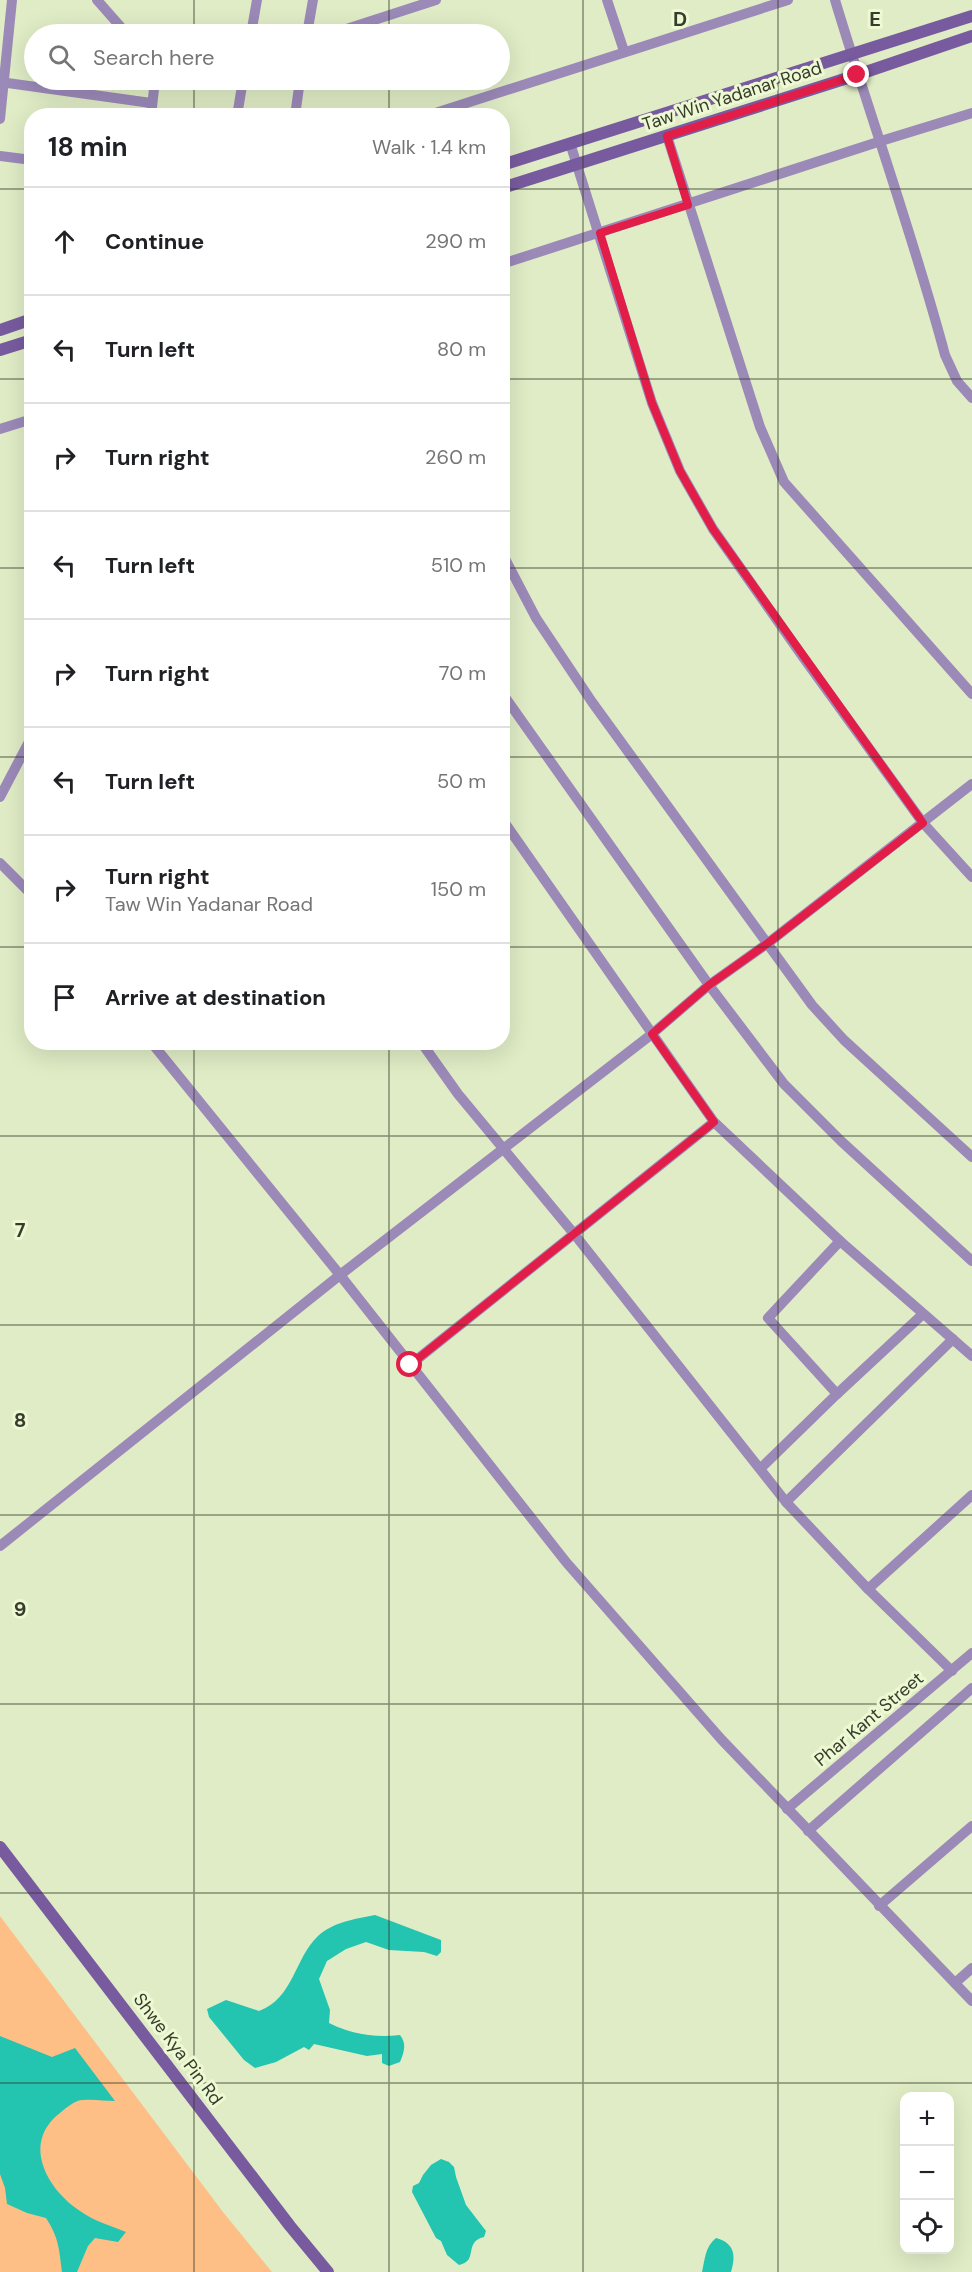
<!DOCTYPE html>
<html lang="en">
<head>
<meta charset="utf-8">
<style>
	:root { --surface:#fff; --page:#f2f2f2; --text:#202124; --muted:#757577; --line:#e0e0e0 }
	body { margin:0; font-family:"DM Sans",sans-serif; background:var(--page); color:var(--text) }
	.controls { position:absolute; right:18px; bottom:18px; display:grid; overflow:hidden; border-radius:12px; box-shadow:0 6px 24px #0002 }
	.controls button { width:54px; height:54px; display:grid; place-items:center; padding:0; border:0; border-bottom:2px solid var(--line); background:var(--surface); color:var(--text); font:30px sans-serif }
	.stop { position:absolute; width:18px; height:18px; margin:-14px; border:4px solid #e11d48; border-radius:50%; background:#fff }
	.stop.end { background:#e11d48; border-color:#fff; box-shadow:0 2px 6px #0008 }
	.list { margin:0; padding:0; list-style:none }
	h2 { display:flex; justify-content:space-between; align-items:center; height:78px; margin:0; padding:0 24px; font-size:26px }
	h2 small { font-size:20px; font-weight:400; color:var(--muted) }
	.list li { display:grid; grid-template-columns:39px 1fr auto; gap:18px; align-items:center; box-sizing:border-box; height:108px; padding:0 24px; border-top:2px solid var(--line) }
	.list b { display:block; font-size:22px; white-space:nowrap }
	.list p { margin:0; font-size:20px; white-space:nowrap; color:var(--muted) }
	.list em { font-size:20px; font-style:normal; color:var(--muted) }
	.icon { flex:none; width:33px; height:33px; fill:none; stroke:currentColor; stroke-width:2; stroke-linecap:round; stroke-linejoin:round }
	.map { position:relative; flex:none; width:972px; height:2272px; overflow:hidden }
	.search { position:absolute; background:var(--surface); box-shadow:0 6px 24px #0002; left:24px; top:24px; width:486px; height:66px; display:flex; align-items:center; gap:15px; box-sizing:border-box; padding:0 21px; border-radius:33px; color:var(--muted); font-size:22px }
	.panel { position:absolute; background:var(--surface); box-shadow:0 6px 24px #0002; left:24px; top:108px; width:486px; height:942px; border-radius:24px }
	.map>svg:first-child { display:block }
</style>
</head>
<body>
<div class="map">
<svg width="972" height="2272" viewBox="0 0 972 2272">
	<rect width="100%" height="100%" fill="#dfecc5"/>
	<path fill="#febf86" d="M0 1916 223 2212 272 2272H0Z"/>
	<g fill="#23c4b0">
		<path d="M375 1915 441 1940V1952L437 1956 424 1952 389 1950 366 1942 346 1949 327 1961 319 1979 330 2010 329 2023C351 2034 375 2038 400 2035 407 2044 404 2052 400 2062L389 2066 382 2063V2054L367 2056 314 2044 309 2050 304 2047 276 2062 255 2068 244 2060 209 2017 207 2009 226 2000 259 2011C294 1998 294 1959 318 1936 333 1922 355 1919 375 1915Z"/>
		<path d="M0 2036 52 2057 75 2048 115 2101C105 2101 94 2099 83 2100 75 2100 66 2108 60 2113 21 2143 47 2189 80 2211 94 2221 111 2226 126 2232L118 2242 95 2238 88 2246 77 2272H62C59 2249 59 2238 46 2218L27 2213 7 2204 5 2188 0 2174Z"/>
		<path d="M441 2159 449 2162 454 2167 456 2177 466 2205 486 2231 484 2237C463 2242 479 2261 459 2265L447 2255 441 2241 436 2238 412 2192 413 2186 419 2183 423 2175 431 2165Z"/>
		<path d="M716 2238C735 2243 736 2256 731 2272H702C705 2259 705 2247 716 2238Z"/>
	</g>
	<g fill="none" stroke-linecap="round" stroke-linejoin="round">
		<g stroke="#9b89b8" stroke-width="10">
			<path d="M97 0 127 34"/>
			<path d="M607 0 624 51"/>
			<path d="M835 0C871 119 913 235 945 355L957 381 972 398"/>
			<path d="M251 34 257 0"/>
			<path d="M307 34 313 0"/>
			<path d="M331 34 436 0"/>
			<path d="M0 82 151 103"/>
			<path d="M151 116 155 80"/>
			<path d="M237 116 243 80"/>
			<path d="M295 116 300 80"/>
			<path d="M426 116 788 0"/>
			<path d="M0 119 12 0"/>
			<path d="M667 136 760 427 784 482 972 694"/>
			<path d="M570 143 652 403 680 471 713 529 803 657 923 823 972 877"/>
			<path d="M0 156 32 160"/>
			<path d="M502 264 881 141 972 113"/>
			<path d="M0 429 32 419"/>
			<path d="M502 553 536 618 592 702 812 1005 844 1040 972 1157"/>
			<path d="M502 693 709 985 784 1084 841 1141 972 1261"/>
			<path d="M0 797 32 736"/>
			<path d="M502 819 714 1122 840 1241 972 1356"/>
			<path d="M0 863 32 895"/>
			<path d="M151 1042 340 1275 566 1562 721 1739 972 2001"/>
			<path d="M421 1042 458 1094 575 1235 786 1502 868 1589 952 1671"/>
			<path d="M410 1365 714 1122"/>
			<path d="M837 1394 768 1318 840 1241"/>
			<path d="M761 1468 837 1394 923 1314"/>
			<path d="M786 1502 953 1339"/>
			<path d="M0 1546 340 1275 652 1034 709 985 768 943 972 784"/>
			<path d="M868 1589 972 1495"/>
			<path d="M787 1809 972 1653"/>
			<path d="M808 1831 972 1688"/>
			<path d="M879 1906 972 1826"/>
			<path d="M955 1983 972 1968"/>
		</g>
		<g stroke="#785b9f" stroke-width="12">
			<path d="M502 165 972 16"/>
			<path d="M502 188 857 75 972 36"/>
			<path d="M0 330 32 319"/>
			<path d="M0 350 32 340"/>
			<path d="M0 1847 290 2226 328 2272"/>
		</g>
	</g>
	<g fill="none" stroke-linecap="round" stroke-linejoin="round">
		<path stroke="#e11d48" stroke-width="8" d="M410 1365 714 1122 652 1034 709 985 768 943 923 823 713 529 680 471 652 403 600 233 688 205 667 136 857 75"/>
	</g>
	<path fill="none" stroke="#373c2d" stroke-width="1.5" stroke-opacity="0.55" d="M194 0V34M389 0V34M583 0V2272M778 0V2272M194 80V116M389 80V116M0 189H32M502 189H972M0 379H32M502 379H972M0 568H32M502 568H972M0 757H32M502 757H972M0 947H32M502 947H972M194 1042V2272M389 1042V2272M0 1136H972M0 1325H972M0 1515H972M0 1704H972M0 1893H972M0 2083H972"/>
	<g text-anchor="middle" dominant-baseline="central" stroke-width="6" stroke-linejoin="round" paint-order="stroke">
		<g font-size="18" fill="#373c2d" stroke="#ecf9d2">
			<text transform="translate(732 96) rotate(-18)">Taw Win Yadanar Road</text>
			<text transform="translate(869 1719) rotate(-40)">Phar Kant Street</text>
			<text transform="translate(178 2049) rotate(53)">Shwe Kya Pin Rd</text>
		</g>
	</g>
	<g font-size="20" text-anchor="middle" font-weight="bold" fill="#373c2d" stroke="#ecf9d2" stroke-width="6" stroke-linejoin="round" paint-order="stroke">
		<text x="680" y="26">D</text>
		<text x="875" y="26">E</text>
		<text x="20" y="1237">7</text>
		<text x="20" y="1427">8</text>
		<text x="20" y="1616">9</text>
	</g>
</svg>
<div class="controls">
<button>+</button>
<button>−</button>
<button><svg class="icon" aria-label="locate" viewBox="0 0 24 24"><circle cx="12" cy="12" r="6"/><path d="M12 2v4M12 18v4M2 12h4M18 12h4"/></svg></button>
</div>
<div class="stop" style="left:410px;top:1365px"></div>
<div class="stop end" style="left:857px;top:75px"></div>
<div class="search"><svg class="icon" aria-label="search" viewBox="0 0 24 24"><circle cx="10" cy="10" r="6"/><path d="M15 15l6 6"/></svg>Search here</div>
<section class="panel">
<h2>18 min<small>Walk · 1.4 km</small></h2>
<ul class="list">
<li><svg class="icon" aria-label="ahead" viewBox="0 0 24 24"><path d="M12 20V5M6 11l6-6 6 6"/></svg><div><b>Continue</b></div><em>290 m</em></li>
<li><svg class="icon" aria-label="left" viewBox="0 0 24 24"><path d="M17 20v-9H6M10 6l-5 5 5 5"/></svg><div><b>Turn left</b></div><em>80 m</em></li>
<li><svg class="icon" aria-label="right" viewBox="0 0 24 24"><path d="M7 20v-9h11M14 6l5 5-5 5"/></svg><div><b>Turn right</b></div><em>260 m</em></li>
<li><svg class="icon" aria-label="left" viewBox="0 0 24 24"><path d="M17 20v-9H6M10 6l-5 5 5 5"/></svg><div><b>Turn left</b></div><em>510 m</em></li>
<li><svg class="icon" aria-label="right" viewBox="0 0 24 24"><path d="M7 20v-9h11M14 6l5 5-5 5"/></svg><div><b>Turn right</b></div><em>70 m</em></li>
<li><svg class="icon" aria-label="left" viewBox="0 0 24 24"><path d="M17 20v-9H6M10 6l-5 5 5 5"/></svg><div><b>Turn left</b></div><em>50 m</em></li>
<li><svg class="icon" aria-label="right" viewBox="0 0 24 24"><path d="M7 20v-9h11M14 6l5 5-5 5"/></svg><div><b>Turn right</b><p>Taw Win Yadanar Road</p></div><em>150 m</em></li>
<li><svg class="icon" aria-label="arrive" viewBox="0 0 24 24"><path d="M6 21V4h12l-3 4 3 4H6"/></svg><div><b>Arrive at destination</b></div></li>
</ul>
</section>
</div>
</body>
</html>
